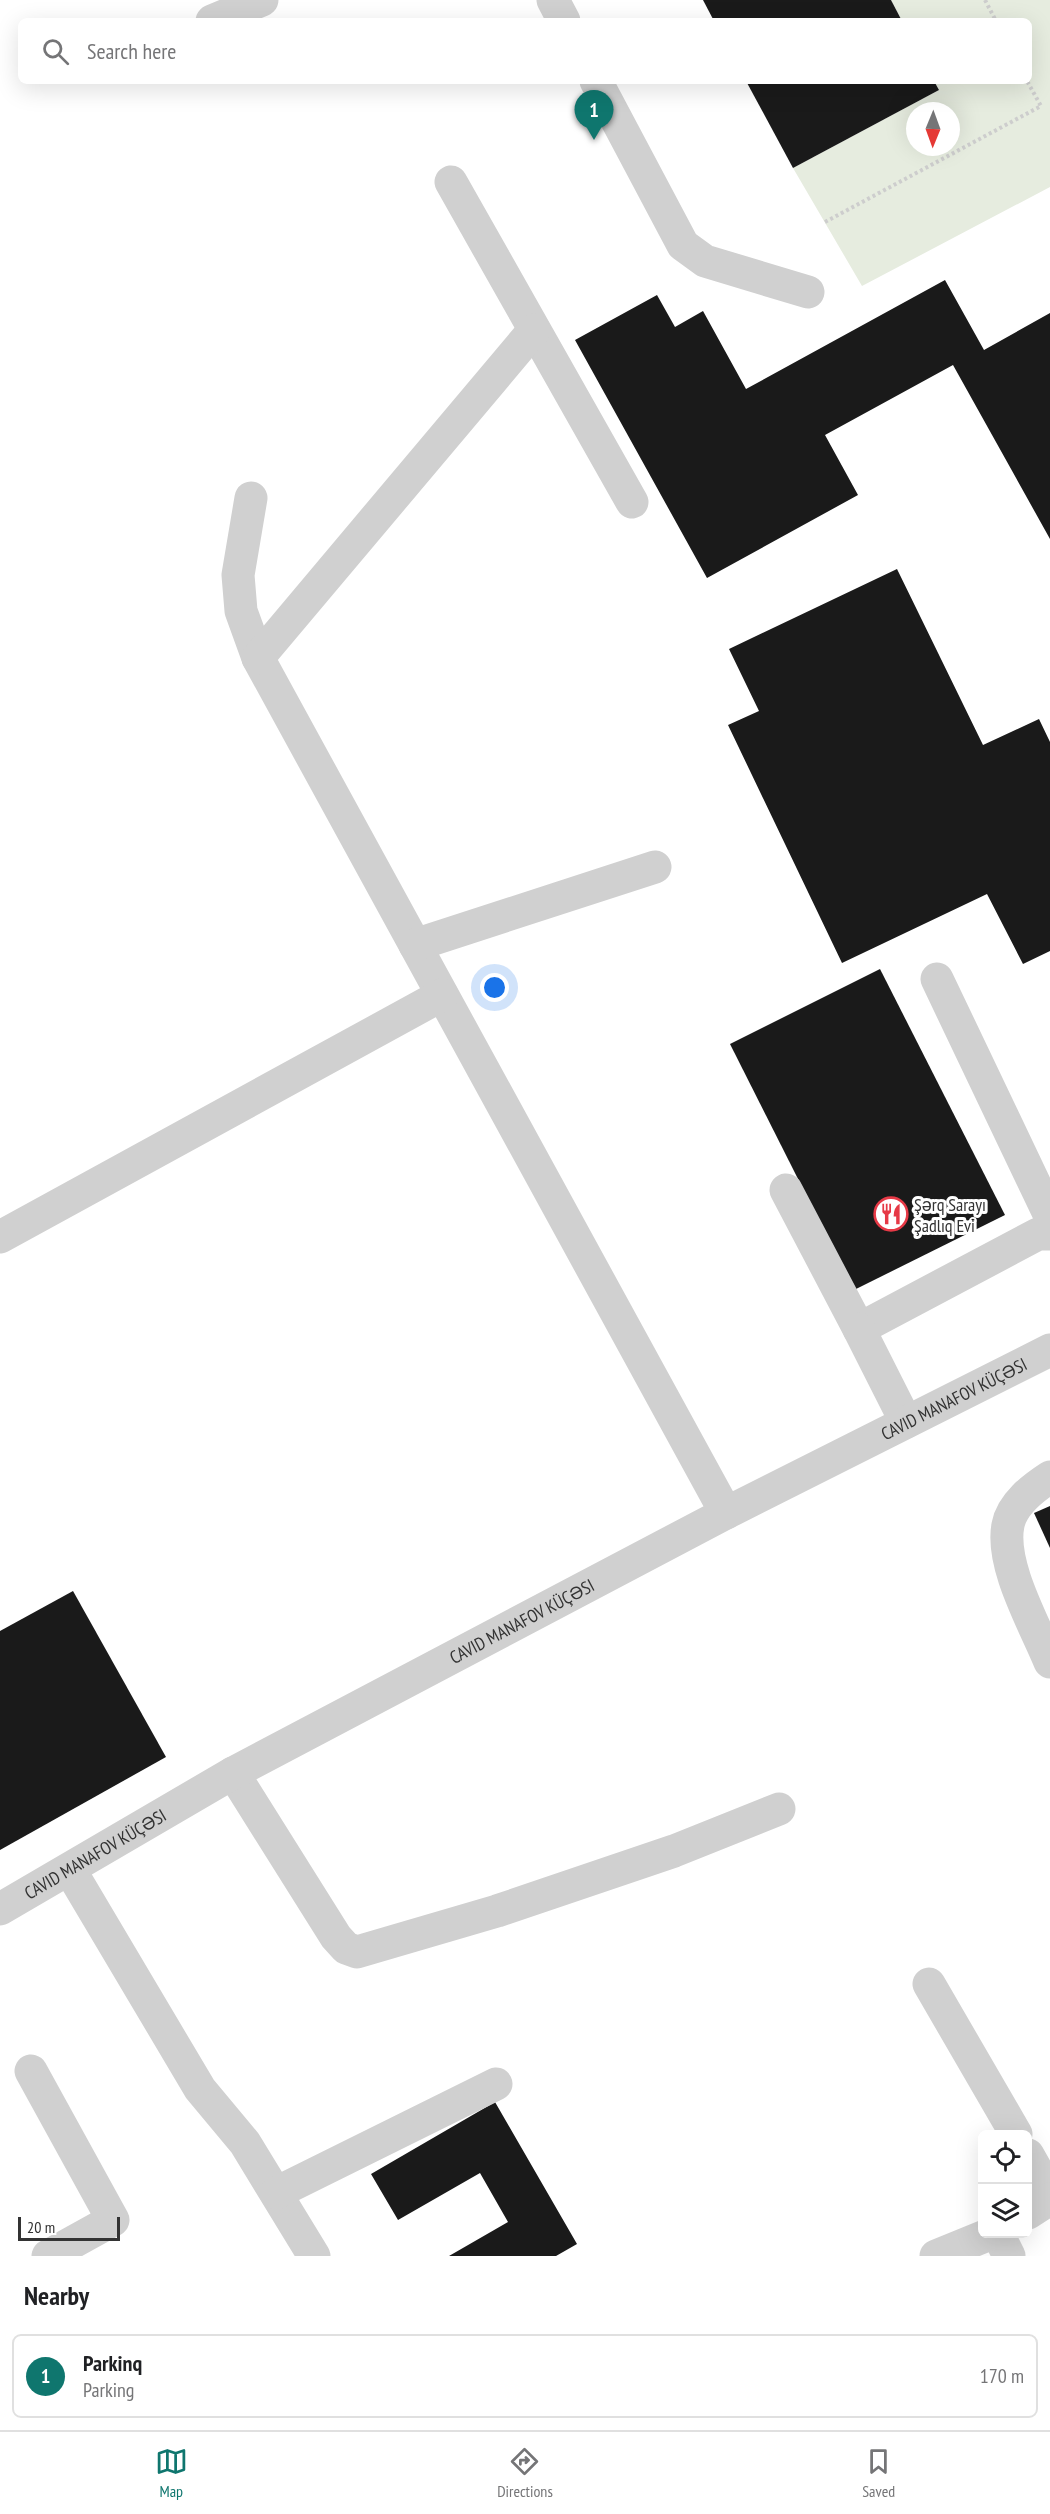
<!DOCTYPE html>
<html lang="en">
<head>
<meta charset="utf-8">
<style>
	:root { --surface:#fff; --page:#f2f2f2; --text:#202124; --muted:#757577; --line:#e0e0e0; --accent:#0f766e }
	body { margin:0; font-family:"PT Sans Narrow",sans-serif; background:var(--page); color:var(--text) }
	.controls { position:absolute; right:18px; bottom:18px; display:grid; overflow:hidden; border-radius:9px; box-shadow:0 6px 24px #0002 }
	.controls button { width:54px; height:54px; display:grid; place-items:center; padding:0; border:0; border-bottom:2px solid var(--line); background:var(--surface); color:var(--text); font:30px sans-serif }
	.compass { position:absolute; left:906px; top:102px; width:54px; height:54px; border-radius:50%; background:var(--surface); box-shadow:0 6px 24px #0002; rotate:181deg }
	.scale { position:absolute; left:18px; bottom:15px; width:102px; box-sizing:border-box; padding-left:6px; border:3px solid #333; border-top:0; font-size:16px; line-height:21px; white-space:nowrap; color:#333; -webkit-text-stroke:4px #fff; paint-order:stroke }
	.you { position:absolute; left:495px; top:988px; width:21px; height:21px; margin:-15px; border:4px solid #fff; border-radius:50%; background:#1a73e8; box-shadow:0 0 0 9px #1a73e833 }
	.badge { display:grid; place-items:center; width:39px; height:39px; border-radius:50%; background:var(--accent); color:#fff; font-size:20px; font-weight:700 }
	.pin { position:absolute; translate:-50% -50px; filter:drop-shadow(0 2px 3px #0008) }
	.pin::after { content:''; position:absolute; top:32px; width:21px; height:18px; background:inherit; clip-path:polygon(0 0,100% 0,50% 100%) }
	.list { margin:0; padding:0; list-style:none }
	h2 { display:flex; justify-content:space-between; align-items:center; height:78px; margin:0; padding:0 24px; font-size:26px }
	h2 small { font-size:20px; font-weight:400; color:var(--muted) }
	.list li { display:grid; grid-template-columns:39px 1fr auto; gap:18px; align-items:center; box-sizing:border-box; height:84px; margin:0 12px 12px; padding:0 12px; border:2px solid var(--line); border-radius:9px }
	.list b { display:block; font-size:22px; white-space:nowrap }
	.list p { margin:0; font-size:20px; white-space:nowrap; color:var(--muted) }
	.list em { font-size:20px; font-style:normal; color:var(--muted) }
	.icon { flex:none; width:33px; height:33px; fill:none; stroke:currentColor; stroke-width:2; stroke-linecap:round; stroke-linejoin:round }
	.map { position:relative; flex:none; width:1050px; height:2256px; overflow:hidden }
	.search { position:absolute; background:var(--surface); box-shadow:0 6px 24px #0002; left:18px; right:18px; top:18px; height:66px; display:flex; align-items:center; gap:15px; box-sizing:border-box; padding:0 21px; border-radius:9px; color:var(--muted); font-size:22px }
	.sheet { height:174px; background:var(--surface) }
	nav { display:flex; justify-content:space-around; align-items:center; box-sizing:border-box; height:84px; border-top:2px solid var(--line); background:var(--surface); font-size:16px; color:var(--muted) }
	nav a { display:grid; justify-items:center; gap:3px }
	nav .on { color:var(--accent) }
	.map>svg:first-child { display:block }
</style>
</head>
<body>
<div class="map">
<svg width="1050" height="2256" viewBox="0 0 1050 2256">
	<rect width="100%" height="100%" fill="#fff"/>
	<path fill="#e6ecdf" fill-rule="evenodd" d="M891 0H1050V187L862 286 793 168 939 90 934 81H1029V21H902ZM915 111H951V147H915Z"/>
	<g fill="#1a1a1a">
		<path d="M703 0H891L902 21H714Z"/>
		<path d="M746 81H934L939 90 793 168Z"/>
		<path d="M945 280 984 350 1050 313V539L953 365 825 435 858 495 707 578 575 340 657 295 675 327 703 311 746 389Z"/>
		<path d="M897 569 983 745 1039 719 1050 742V951L1023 964 987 894 842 963 728 725 759 711 729 649Z"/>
		<path d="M880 969 1005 1215 854 1290 730 1044Z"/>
		<path d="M1050 1506V1548L1034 1513Z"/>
		<path d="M73 1591 166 1757 0 1850V1631Z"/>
		<path d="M495 2102 577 2244 556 2256H449L508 2222 480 2173 398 2220 371 2174Z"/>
	</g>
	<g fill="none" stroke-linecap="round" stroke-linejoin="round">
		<g stroke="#cdcdcd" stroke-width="4" stroke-dasharray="3 3" stroke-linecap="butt">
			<path d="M985 0 996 21"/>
			<path d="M825 222 1041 106 1027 81"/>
		</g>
		<g stroke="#d0d0d0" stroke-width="33">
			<path d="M553 0 564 21"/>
			<path d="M212 21 262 0"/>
			<path d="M596 81 683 245 705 261 808 292"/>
			<path d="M451 182 632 502"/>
			<path d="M251 498 238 575 241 611 258 658 726 1513"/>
			<path d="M258 658 534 330"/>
			<path d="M415 945 655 867"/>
			<path d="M937 979 1050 1216"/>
			<path d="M786 1190 859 1329 1038 1234H1050"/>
			<path d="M0 1237 442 995"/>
			<path d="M859 1329 906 1422"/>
			<path d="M1050 1477C1033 1488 1012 1504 1008 1525 1000 1565 1035 1625 1050 1662"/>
			<path d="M233 1773 336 1937 346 1948 357 1952 497 1911 674 1851 779 1809"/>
			<path d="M70 1870 200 2089 245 2143 314 2256"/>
			<path id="s1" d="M0 1909 233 1773 726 1513 1050 1350"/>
			<path d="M929 1984 1016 2134"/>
			<path d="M31 2071 113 2220 48 2256"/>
			<path d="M1028 2155 1050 2194"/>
			<path d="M276 2193 496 2084"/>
			<path d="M1028 2213 1050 2199"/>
			<path d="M998 2234 1009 2256"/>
			<path d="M936 2256 990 2234"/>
		</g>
	</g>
	<defs>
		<g id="restaurant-ring" transform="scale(1.725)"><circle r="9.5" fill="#fff" stroke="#e63946" stroke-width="1.5"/><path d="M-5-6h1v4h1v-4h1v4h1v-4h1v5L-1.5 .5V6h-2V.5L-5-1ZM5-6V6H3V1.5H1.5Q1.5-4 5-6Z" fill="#e63946"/></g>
	</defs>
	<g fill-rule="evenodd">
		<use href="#restaurant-ring" x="891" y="1214"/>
	</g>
	<g text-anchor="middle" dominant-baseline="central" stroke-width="6" stroke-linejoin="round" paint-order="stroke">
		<g font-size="18" fill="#333" stroke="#fff" text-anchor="start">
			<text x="914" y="1204">Şərq Sarayı<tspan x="914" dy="21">Şadlıq Evi</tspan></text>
		</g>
		<g font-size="18" fill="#333" stroke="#fff">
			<text stroke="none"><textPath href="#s1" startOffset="1082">CAVID MANAFOV KÜÇƏSI</textPath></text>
			<text stroke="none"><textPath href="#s1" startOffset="596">CAVID MANAFOV KÜÇƏSI</textPath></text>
			<text stroke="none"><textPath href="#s1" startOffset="110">CAVID MANAFOV KÜÇƏSI</textPath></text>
		</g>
	</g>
</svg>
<div class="controls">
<button><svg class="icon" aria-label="locate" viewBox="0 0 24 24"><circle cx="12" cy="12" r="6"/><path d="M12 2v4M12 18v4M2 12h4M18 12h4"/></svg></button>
<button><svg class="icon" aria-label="layers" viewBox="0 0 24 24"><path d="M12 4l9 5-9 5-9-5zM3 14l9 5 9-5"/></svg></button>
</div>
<svg class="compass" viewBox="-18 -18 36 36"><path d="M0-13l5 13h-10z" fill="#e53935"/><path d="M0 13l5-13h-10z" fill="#757577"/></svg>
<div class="scale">20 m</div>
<div class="you"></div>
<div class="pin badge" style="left:594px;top:140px">1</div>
<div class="search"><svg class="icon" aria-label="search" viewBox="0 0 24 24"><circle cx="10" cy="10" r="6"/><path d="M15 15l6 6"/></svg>Search here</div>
</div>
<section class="sheet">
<h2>Nearby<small></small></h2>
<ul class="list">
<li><span class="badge">1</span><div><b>Parkinq</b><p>Parking</p></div><em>170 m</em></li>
</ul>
</section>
<nav>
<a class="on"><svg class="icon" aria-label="map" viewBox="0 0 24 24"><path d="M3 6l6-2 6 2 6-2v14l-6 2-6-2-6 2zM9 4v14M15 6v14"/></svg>Map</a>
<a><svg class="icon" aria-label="directions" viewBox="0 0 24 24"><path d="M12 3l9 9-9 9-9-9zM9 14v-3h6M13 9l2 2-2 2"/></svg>Directions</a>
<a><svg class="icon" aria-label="saved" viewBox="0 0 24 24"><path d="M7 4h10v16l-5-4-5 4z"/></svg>Saved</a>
</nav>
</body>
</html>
